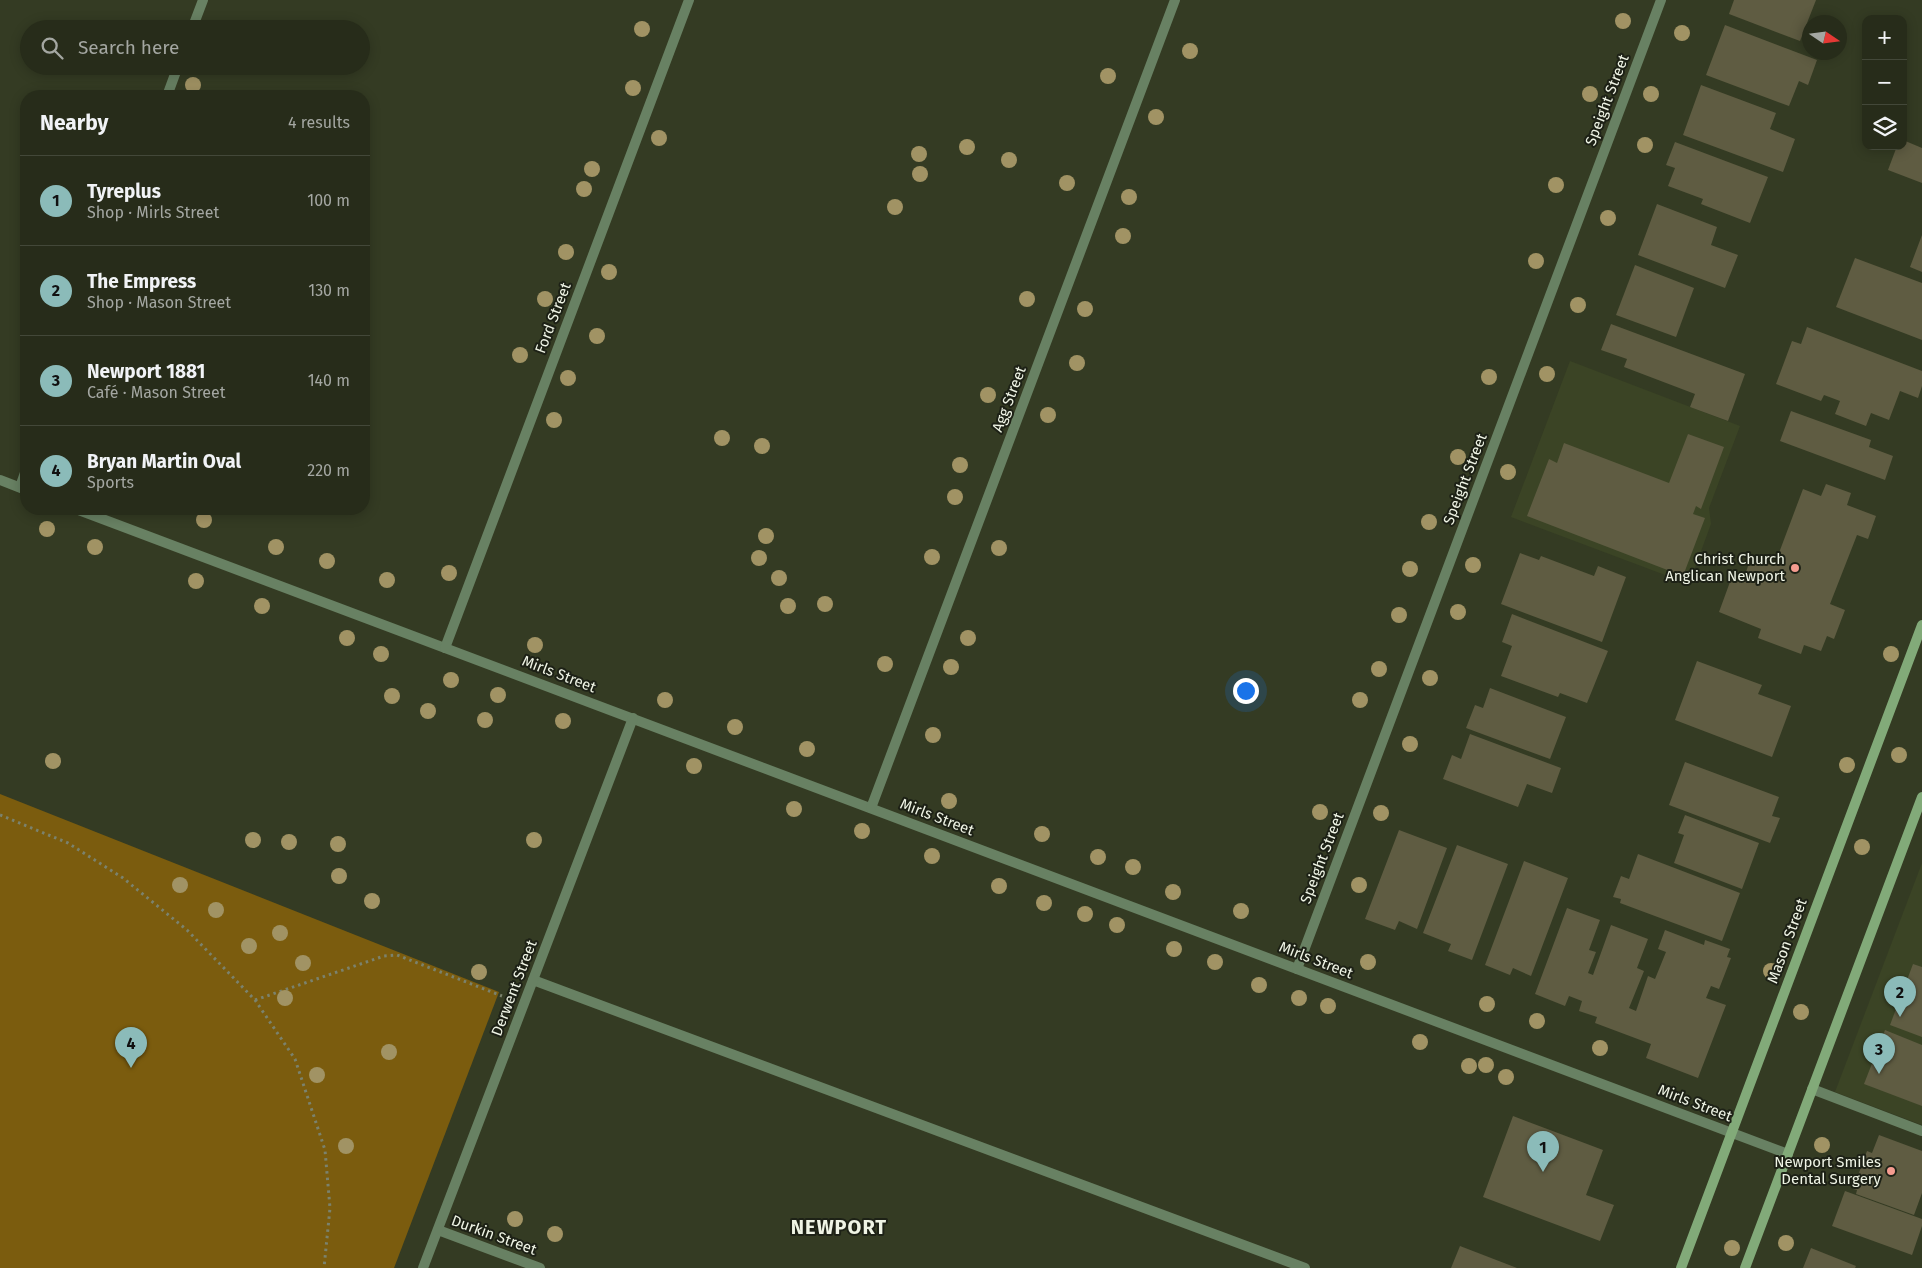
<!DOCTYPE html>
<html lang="en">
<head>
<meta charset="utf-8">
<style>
	:root { --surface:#272c1a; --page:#2f3423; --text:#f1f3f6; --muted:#a4a7a2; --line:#434839; --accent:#8bbbb9 }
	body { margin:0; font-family:"Fira Sans",sans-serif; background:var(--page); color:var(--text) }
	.controls { position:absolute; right:15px; top:15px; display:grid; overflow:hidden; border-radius:10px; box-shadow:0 2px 12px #0003 }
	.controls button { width:45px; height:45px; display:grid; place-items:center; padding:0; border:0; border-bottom:1px solid var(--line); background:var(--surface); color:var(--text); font:25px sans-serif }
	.compass { position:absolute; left:1802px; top:15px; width:45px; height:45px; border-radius:50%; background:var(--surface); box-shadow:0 2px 12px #0003; rotate:103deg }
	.you { position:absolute; left:1245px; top:690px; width:18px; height:18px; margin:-12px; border:4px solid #fff; border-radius:50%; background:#1a73e8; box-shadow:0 0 0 8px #1a73e833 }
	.badge { display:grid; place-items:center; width:32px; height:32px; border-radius:50%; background:var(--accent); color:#111; font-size:16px; font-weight:700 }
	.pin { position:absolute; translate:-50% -41px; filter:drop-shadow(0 1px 2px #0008) }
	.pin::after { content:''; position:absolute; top:26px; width:18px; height:15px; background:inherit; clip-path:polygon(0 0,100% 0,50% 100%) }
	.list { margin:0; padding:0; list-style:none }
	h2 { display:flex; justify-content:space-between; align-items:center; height:65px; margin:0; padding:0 20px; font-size:21px }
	h2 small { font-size:16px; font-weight:400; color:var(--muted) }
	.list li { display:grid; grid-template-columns:32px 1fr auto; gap:15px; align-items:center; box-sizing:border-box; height:90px; padding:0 20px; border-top:1px solid var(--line) }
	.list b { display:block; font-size:19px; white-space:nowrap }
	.list p { margin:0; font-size:16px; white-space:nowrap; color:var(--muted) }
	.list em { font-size:16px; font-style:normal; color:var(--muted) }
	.icon { flex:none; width:28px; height:28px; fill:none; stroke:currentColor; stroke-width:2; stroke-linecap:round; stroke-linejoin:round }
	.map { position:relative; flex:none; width:1922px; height:1268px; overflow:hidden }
	.search { position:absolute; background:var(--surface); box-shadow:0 2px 12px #0003; left:20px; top:20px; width:350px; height:55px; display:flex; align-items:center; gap:12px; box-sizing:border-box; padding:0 18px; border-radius:28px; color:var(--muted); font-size:19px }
	.panel { position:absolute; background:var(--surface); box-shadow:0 2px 12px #0003; left:20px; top:90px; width:350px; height:425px; border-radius:20px }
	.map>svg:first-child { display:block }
</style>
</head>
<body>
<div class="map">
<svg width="1922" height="1268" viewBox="0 0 1922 1268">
	<rect width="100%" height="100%" fill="#343b23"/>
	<g fill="#3b4425">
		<path d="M1570 361 1740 426 1709 508 1711 524 1689 584 1511 517Z"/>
		<path d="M1922 863V1125L1835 1092Z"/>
	</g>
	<path fill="#7b5c0e" d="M0 794 499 992 394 1268H0Z"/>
	<g fill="#5f5c42">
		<path d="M1734 0H1816L1800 41 1729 14Z"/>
		<path d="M1725 25 1817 60 1808 85 1799 81 1789 106 1706 75Z"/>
		<path d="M1701 85 1776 113 1770 129 1795 139 1783 172 1683 135Z"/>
		<path d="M1903 140 1922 148V183L1888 170 1897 146H1903Z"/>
		<path d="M1675 142 1768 177 1750 223 1701 204 1703 199 1668 186 1675 168 1666 165Z"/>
		<path d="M1657 204 1717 227 1711 245 1738 255 1725 288 1638 255Z"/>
		<path d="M1922 235V272L1910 267Z"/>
		<path d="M1855 258 1922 283V340L1836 307Z"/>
		<path d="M1635 265 1694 288 1676 337 1616 315Z"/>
		<path d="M1611 324 1745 374 1728 421 1690 407 1695 394 1624 367 1627 359 1601 350Z"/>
		<path d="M1807 327 1922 371V386L1918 398 1900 391 1889 420 1871 413 1866 426 1835 414 1840 401 1824 395 1821 401 1776 384 1792 341 1801 344Z"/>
		<path d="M1791 411 1871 440 1869 447 1893 456 1885 480 1780 441Z"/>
		<path d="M1688 434 1724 447 1701 509 1696 506 1693 514 1705 518 1683 576 1527 516 1549 459 1557 463 1564 443 1669 483Z"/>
		<path d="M1826 484 1851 493 1847 505 1876 516 1868 539 1857 535 1830 604 1845 610 1834 639 1827 636 1821 651 1804 645 1801 654 1758 638 1761 629 1719 612 1734 571 1745 575 1751 557 1774 566 1803 489 1821 496Z"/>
		<path d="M1520 553 1539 560 1541 556 1594 576 1598 566 1626 577 1602 642 1501 604Z"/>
		<path d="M1512 614 1608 651 1587 703 1560 693 1558 697 1501 676 1512 646 1502 642Z"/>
		<path d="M1697 661 1762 685 1758 694 1791 706 1772 757 1675 720Z"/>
		<path d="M1490 688 1566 717 1550 759 1466 728 1475 705 1483 708Z"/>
		<path d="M1470 734 1561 768 1552 793 1527 784 1518 807 1443 779 1452 755 1461 759Z"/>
		<path d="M1685 762 1779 797 1772 816 1780 818 1770 843 1669 805Z"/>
		<path d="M1685 815 1759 843 1742 889 1674 863 1684 835 1678 833Z"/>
		<path d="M1399 830 1447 848 1417 929 1399 921 1395 930 1365 919Z"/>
		<path d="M1457 845 1508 864 1472 960 1448 951 1451 944 1423 933Z"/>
		<path d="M1638 854 1740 893 1722 941 1620 903 1621 899 1613 897 1621 876 1629 879Z"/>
		<path d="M1524 861 1568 878 1531 976 1513 968 1510 975 1485 965Z"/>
		<path d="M1567 908 1600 920 1589 950 1596 952 1588 973 1593 975 1611 925 1648 939 1637 968 1644 971 1629 1008 1636 1011 1648 976 1655 979 1666 952 1658 949 1665 930 1704 945 1705 940 1730 949 1727 957 1731 958 1719 989 1711 986 1706 998 1726 1005 1698 1078 1646 1058 1651 1044 1595 1023 1597 1017 1579 1011 1582 1001 1569 996 1565 1006 1535 994Z"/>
		<path d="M1913 964 1922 967V1037L1890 1025Z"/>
		<path d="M1885 1030 1922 1045V1106L1864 1084Z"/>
		<path d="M1513 1116 1603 1150 1586 1195 1614 1205 1600 1241 1483 1197Z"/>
		<path d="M1879 1135 1922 1151V1193L1914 1215 1856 1194 1857 1190 1853 1189 1867 1151 1872 1153Z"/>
		<path d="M1845 1191 1922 1219V1226L1912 1255 1832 1226Z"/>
		<path d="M1460 1246 1517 1268H1451Z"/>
		<path d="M1811 1248 1856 1266 1855 1268H1803Z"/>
	</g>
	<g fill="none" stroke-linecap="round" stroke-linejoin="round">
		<g stroke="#7b826d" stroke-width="3" stroke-dasharray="2.5 4" stroke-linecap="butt">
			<path d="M0 815 68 843 123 878 187 930 255 1000 295 1059 325 1150 330 1208 324 1268"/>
			<path d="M255 1000 384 956 397 955 502 996"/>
		</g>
		<g stroke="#688163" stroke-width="10">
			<path d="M533 980 1305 1268"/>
			<path d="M1812 1089 1922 1131"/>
		</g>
		<g stroke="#688163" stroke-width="10">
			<path d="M192 29 203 0"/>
			<path d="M167 96 178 66"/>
			<path d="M0 480 26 490"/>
			<path d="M20 487 26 470"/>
			<path d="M76 509 1788 1154"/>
			<path d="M445 648 689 0"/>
			<path d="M871 808 1175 0"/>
			<path d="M1297 969 1661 0"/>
			<path d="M438 1230 540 1268"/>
			<path d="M423 1268 633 718"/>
		</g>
		<g stroke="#82aa79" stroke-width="10">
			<path d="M1681 1268 1922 625"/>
			<path d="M1745 1268 1922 797"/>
		</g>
	</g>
	<g fill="#a19364">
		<circle cx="1623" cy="21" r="8"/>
		<circle cx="642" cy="29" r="8"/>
		<circle cx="1682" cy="33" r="8"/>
		<circle cx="1190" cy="51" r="8"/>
		<circle cx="1108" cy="76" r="8"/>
		<circle cx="193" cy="85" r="8"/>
		<circle cx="633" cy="88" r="8"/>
		<circle cx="1590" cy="94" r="8"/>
		<circle cx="1651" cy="94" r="8"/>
		<circle cx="1156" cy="117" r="8"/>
		<circle cx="659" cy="138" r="8"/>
		<circle cx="1645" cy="145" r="8"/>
		<circle cx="967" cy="147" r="8"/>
		<circle cx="919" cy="154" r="8"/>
		<circle cx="1009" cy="160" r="8"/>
		<circle cx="592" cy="169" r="8"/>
		<circle cx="920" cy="174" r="8"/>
		<circle cx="1067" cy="183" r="8"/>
		<circle cx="1556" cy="185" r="8"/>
		<circle cx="584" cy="189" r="8"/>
		<circle cx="1129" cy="197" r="8"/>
		<circle cx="895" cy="207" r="8"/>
		<circle cx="1608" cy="218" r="8"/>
		<circle cx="1123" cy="236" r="8"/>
		<circle cx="566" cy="252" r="8"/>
		<circle cx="1536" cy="261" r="8"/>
		<circle cx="609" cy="272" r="8"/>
		<circle cx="545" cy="299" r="8"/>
		<circle cx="1027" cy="299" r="8"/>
		<circle cx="1578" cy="305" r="8"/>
		<circle cx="1085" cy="309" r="8"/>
		<circle cx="597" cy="336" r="8"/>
		<circle cx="520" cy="355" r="8"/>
		<circle cx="1077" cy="363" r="8"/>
		<circle cx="1547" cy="374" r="8"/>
		<circle cx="1489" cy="377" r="8"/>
		<circle cx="568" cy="378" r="8"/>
		<circle cx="988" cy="395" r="8"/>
		<circle cx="1048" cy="415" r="8"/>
		<circle cx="554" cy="420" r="8"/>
		<circle cx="722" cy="438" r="8"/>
		<circle cx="762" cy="446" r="8"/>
		<circle cx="1458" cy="457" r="8"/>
		<circle cx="960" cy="465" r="8"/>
		<circle cx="1508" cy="472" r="8"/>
		<circle cx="955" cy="497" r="8"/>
		<circle cx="204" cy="520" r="8"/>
		<circle cx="1429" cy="522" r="8"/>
		<circle cx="47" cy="529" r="8"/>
		<circle cx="766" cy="536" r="8"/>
		<circle cx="95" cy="547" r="8"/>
		<circle cx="276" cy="547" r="8"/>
		<circle cx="999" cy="548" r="8"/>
		<circle cx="932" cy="557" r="8"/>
		<circle cx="759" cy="558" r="8"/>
		<circle cx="327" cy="561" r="8"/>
		<circle cx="1473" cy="565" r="8"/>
		<circle cx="1410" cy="569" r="8"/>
		<circle cx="449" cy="573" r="8"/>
		<circle cx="779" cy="578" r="8"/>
		<circle cx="387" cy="580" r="8"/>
		<circle cx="196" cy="581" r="8"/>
		<circle cx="825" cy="604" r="8"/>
		<circle cx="262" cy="606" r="8"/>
		<circle cx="788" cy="606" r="8"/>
		<circle cx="1458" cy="612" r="8"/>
		<circle cx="1399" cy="615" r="8"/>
		<circle cx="347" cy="638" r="8"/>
		<circle cx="968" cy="638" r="8"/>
		<circle cx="535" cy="645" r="8"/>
		<circle cx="381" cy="654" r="8"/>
		<circle cx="1891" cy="654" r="8"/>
		<circle cx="885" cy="664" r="8"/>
		<circle cx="951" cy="667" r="8"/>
		<circle cx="1379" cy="669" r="8"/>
		<circle cx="1430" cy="678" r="8"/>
		<circle cx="451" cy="680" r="8"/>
		<circle cx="498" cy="695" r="8"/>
		<circle cx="392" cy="696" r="8"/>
		<circle cx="665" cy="700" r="8"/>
		<circle cx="1360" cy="700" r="8"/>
		<circle cx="428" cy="711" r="8"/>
		<circle cx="485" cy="720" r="8"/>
		<circle cx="563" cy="721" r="8"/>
		<circle cx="735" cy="727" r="8"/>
		<circle cx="933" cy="735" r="8"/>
		<circle cx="1410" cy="744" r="8"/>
		<circle cx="807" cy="749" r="8"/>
		<circle cx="1899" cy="755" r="8"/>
		<circle cx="53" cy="761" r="8"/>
		<circle cx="1847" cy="765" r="8"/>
		<circle cx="694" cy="766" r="8"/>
		<circle cx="949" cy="801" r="8"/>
		<circle cx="794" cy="809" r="8"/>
		<circle cx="1320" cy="812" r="8"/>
		<circle cx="1381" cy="813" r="8"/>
		<circle cx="862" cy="831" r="8"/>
		<circle cx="1042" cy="834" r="8"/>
		<circle cx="253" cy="840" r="8"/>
		<circle cx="534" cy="840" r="8"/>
		<circle cx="289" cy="842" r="8"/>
		<circle cx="338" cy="844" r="8"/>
		<circle cx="1862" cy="847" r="8"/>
		<circle cx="932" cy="856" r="8"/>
		<circle cx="1098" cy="857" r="8"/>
		<circle cx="1133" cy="867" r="8"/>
		<circle cx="339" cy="876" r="8"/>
		<circle cx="180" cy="885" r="8"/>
		<circle cx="1359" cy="885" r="8"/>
		<circle cx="999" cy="886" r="8"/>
		<circle cx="1173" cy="892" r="8"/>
		<circle cx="372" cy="901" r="8"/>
		<circle cx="1044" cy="903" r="8"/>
		<circle cx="216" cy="910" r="8"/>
		<circle cx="1241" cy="911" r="8"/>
		<circle cx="1085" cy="914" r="8"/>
		<circle cx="1117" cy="925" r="8"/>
		<circle cx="280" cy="933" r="8"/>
		<circle cx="249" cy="946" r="8"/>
		<circle cx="1174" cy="949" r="8"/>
		<circle cx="1215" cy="962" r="8"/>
		<circle cx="1368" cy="962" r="8"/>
		<circle cx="303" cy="963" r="8"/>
		<circle cx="1771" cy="971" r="8"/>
		<circle cx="479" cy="972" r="8"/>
		<circle cx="1259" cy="985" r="8"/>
		<circle cx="285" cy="998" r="8"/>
		<circle cx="1299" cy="998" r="8"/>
		<circle cx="1487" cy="1004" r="8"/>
		<circle cx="1328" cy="1006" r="8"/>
		<circle cx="1801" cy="1012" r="8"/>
		<circle cx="1537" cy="1021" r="8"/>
		<circle cx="1420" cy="1042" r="8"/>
		<circle cx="1600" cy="1048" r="8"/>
		<circle cx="389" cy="1052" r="8"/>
		<circle cx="1486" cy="1065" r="8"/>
		<circle cx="1469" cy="1066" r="8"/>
		<circle cx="317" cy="1075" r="8"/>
		<circle cx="1506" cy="1077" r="8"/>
		<circle cx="1822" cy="1145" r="8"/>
		<circle cx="346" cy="1146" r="8"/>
		<circle cx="515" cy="1219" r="8"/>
		<circle cx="555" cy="1234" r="8"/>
		<circle cx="1786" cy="1243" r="8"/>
		<circle cx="1732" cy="1248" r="8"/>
	</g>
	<g fill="#f59c90" stroke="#1d2116" stroke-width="2">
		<circle cx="1795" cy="568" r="5"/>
		<circle cx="1891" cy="1171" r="5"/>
	</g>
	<g text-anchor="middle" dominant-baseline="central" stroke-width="4" stroke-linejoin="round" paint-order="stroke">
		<g font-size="15" fill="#eff4e5" stroke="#1d2116">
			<text transform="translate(1607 100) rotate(-69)">Speight Street</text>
			<text transform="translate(553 318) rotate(-69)">Ford Street</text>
			<text transform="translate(1009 399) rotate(-69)">Agg Street</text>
			<text transform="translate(1465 479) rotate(-69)">Speight Street</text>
			<text transform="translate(559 674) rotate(21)">Mirls Street</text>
			<text transform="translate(937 817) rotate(21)">Mirls Street</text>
			<text transform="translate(1322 858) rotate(-69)">Speight Street</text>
			<text transform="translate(1787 941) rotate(-70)">Mason Street</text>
			<text transform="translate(1316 960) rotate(21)">Mirls Street</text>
			<text transform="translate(514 988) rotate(-69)">Derwent Street</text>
			<text transform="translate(1695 1103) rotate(21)">Mirls Street</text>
			<text transform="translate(494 1235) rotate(20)">Durkin Street</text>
		</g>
		<g font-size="15" fill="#eff4e5" stroke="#1d2116" text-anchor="end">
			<text x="1785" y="559">Christ Church<tspan x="1785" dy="17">Anglican Newport</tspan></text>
			<text x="1881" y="1162">Newport Smiles<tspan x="1881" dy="17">Dental Surgery</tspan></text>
		</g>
		<g font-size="20" font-weight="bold" letter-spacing="1" fill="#eff4e5" stroke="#1d2116">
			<text x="839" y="1227">NEWPORT</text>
		</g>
	</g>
</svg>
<div class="controls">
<button>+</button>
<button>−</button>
<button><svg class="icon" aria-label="layers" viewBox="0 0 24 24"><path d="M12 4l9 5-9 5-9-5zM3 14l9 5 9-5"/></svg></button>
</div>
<svg class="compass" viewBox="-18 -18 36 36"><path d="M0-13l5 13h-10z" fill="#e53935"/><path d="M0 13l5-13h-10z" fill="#a4a7a2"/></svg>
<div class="you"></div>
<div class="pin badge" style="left:1543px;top:1172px">1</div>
<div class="pin badge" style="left:1900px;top:1017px">2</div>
<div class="pin badge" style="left:1879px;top:1074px">3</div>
<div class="pin badge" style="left:131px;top:1068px">4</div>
<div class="search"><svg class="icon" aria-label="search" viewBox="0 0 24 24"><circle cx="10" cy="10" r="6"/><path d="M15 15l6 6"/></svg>Search here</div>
<section class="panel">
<h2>Nearby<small>4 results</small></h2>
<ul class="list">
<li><span class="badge">1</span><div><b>Tyreplus</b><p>Shop · Mirls Street</p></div><em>100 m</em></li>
<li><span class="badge">2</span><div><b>The Empress</b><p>Shop · Mason Street</p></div><em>130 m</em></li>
<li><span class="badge">3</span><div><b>Newport 1881</b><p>Café · Mason Street</p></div><em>140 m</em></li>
<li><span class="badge">4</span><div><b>Bryan Martin Oval</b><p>Sports</p></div><em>220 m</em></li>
</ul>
</section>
</div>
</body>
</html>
